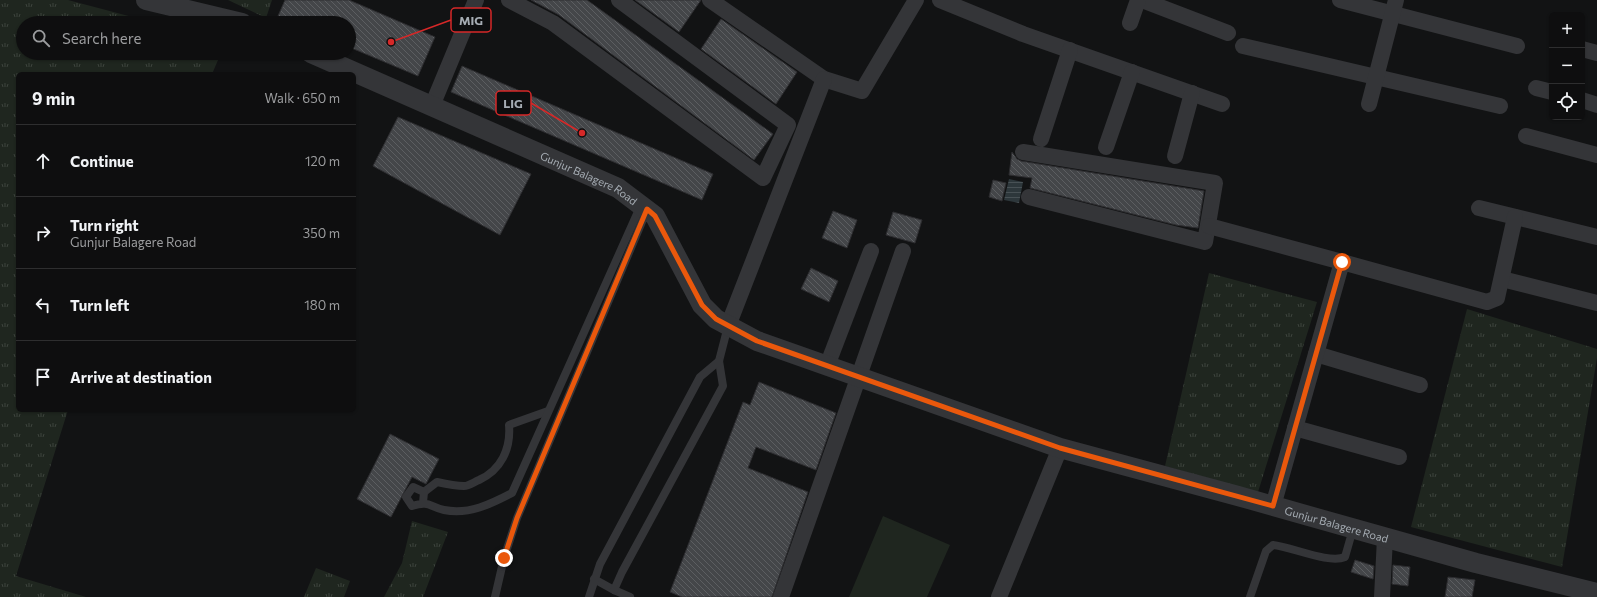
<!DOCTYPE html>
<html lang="en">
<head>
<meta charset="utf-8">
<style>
	:root { --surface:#0e0e0f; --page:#171718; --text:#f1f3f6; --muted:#9b9c9e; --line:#2e2e2f }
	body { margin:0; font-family:Commissioner,sans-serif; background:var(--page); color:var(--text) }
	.controls { position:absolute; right:12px; top:12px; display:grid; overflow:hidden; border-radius:6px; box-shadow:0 1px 3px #0004 }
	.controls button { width:36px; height:36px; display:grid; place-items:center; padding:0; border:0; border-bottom:1px solid var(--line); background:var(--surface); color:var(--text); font:20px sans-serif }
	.stop { position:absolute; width:12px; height:12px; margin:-9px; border:3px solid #ea580c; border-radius:50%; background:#fff }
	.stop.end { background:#ea580c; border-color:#fff; box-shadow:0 1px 4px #0008 }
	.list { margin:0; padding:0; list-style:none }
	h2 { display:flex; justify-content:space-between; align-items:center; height:52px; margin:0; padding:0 16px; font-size:17px }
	h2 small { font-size:13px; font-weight:400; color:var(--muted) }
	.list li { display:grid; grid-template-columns:26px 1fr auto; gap:12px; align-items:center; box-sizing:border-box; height:72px; padding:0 16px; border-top:1px solid var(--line) }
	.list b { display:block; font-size:15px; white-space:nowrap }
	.list p { margin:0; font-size:13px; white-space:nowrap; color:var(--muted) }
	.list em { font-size:13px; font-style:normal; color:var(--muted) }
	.icon { flex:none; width:22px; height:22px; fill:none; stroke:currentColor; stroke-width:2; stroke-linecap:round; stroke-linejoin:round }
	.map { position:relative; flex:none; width:1597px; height:597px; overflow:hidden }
	.search { position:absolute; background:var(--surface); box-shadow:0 1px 3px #0004; left:16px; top:16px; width:340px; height:44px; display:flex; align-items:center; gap:10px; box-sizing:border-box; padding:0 14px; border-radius:22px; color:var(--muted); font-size:15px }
	.panel { position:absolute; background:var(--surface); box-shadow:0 1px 3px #0004; left:16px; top:72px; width:340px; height:340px; border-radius:6px }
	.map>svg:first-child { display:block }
</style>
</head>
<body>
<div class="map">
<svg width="1597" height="597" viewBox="0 0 1597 597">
	<defs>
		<pattern id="grass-tufts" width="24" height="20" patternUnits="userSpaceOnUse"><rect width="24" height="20" fill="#1f261f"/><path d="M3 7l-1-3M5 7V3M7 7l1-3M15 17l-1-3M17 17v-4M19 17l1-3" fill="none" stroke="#3d433d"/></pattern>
		<pattern id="water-rules" width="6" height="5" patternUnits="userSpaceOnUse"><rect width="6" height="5" fill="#2d373b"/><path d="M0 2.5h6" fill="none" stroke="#485155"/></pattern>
		<pattern id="building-back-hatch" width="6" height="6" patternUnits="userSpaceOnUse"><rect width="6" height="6" fill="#444649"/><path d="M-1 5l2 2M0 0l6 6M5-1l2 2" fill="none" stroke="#5c5e61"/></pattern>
	</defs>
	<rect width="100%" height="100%" fill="#121314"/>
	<g fill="url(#grass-tufts)">
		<path d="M0 0H68L155 23H23V53H221L212 74H18V410H68L16 576 86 597H0Z"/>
		<path d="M228 0H272L266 18Z"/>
		<path d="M1209 273 1317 302 1258 492 1165 466Z"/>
		<path d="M1467 309 1597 349V358L1562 567 1411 527Z"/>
		<path d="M412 521 448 532 423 597H384L402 563Z"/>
		<path d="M316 568 350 581 344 597H304Z"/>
	</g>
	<path fill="#1f261f" d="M883 516 950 545 927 597H849Z"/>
	<path fill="url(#water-rules)" d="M1009 179 1023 182 1019 203 1004 200Z"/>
	<g fill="url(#building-back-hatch)" stroke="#2d2d30">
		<path d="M285 0H349L435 37 418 76 349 47V23H294L278 16Z"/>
		<path d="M531 0H587L773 134 754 160 559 15Z"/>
		<path d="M635 0H701L679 32Z"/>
		<path d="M721 19 797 72 776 104 701 49Z"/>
		<path d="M462 66 713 174 702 200 451 92Z"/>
		<path d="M398 117 531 174 500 235 373 166Z"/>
		<path d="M1012 152 1017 159 1021 161 1204 191 1198 228 1176 225 1030 188 1032 178 1009 175Z"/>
		<path d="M993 180 1006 183 1002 201 989 197Z"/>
		<path d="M833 211 857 220 847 248 822 238Z"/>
		<path d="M893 212 922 220 915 243 886 235Z"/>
		<path d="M811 268 838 281 829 302 801 289Z"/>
		<path d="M759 382 836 413 816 470 756 447 748 468 808 492 772 597H682L670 592 743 402 750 405Z"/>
		<path d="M390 434 439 459 426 484 412 477 391 517 357 499Z"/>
		<path d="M1355 560 1374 566 1373 579 1351 572Z"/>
		<path d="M1393 565 1410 567 1408 586 1392 584Z"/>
		<path d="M1448 577 1475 580 1472 597H1445Z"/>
	</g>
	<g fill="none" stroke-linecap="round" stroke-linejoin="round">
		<g stroke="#343538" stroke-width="8">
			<path d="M424 492 437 482C446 484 455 486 464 486 469 486 474 482 479 480 501 470 511 449 509 425L548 411"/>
			<path d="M423 503 424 492 413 487 406 497 412 506C430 500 429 507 444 510 469 515 491 504 512 493L641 205"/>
			<path d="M594 579 614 590 630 597"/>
			<path d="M614 590 622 572 723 386 719 361 728 326"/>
			<path d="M495 597 504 558 517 518 647 210"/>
			<path d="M589 597 600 564 700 377 719 361"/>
			<path d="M1250 597 1266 551 1273 545C1292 547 1329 564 1345 557L1353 529"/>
		</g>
		<g stroke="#343538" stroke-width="16">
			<path d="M509 0 553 23 763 178 788 125 619 0"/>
			<path d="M710 0 824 79 862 91 916 0"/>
			<path d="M940 0 1023 34 1222 104"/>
			<path d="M1142 0 1228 33"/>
			<path d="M1340 0 1517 46"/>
			<path d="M1130 23 1138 0"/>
			<path d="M1243 46 1500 106"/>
			<path d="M1582 49 1597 53"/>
			<path d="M1536 88 1552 92"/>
			<path d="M1582 100 1597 105"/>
			<path d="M1369 104 1396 0"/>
			<path d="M432 106 476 0"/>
			<path d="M1526 136 1597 155"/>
			<path d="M1041 139 1070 50"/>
			<path d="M1106 147 1132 72"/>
			<path d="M1023 152 1215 183 1205 242 1029 197"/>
			<path d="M1175 156 1192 93"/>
			<path d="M1479 208 1597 237"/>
			<path d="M1209 226 1342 262"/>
			<path d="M1502 279 1597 303"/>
			<path d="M728 326 824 79"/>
			<path d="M1316 354 1420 385"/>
			<path d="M827 366 871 251"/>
			<path d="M1295 428 1399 457"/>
			<path d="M1273 506 1342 262 1487 302 1497 298 1515 217"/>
			<path d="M781 597 903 251"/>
			<path d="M999 597 1060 448"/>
			<path d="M1382 597 1385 538"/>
		</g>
		<g stroke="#343538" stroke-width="20">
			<path d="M146 0 242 23"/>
			<path id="s1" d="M311 53 618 188 655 216 702 305 716 319 757 341 1060 448 1238 496 1476 563 1597 593"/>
		</g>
	</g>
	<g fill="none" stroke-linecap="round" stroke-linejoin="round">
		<path stroke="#ea580c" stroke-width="5" d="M504 558 517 518 647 209 655 216 702 305 716 319 757 341 1060 448 1273 506 1342 262"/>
	</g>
	<g text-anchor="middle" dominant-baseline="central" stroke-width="3" stroke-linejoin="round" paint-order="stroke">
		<g font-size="11" fill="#a5acb3" stroke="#0d0e0f">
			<text stroke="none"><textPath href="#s1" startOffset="305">Gunjur Balagere Road</textPath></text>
			<text stroke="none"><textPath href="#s1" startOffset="1157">Gunjur Balagere Road</textPath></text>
		</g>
	</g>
	<path fill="none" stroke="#d62828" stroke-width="1.5" d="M391 42L451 20M582 133L531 103"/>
	<g fill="#d62828" stroke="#0d0e0f" stroke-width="1.5">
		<circle cx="391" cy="42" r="4"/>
		<circle cx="582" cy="133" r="4"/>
	</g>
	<g fill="#0d0e0f" stroke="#d62828" stroke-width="1.5">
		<rect x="451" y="8" width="40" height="24" rx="4"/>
		<rect x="496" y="91" width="35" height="24" rx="4"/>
	</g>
	<g font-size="12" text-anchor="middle" font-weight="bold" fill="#a5acb3">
		<text x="471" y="25">MIG</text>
		<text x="513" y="108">LIG</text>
	</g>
</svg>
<div class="controls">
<button>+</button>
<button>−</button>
<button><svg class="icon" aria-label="locate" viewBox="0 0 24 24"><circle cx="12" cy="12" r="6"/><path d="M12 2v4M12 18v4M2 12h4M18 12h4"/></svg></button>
</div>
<div class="stop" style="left:1342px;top:262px"></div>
<div class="stop end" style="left:504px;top:558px"></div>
<div class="search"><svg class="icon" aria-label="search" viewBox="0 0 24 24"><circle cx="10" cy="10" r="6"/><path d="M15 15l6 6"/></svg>Search here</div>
<section class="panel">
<h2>9 min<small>Walk · 650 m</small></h2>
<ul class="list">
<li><svg class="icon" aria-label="ahead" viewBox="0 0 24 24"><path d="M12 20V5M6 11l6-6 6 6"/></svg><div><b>Continue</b></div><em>120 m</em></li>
<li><svg class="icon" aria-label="right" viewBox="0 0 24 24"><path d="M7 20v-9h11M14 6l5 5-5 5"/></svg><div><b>Turn right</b><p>Gunjur Balagere Road</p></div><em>350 m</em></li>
<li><svg class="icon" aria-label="left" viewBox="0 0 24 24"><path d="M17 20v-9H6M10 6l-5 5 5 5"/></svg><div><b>Turn left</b></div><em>180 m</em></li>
<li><svg class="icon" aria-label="arrive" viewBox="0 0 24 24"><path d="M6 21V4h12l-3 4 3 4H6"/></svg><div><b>Arrive at destination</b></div></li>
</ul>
</section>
</div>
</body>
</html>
